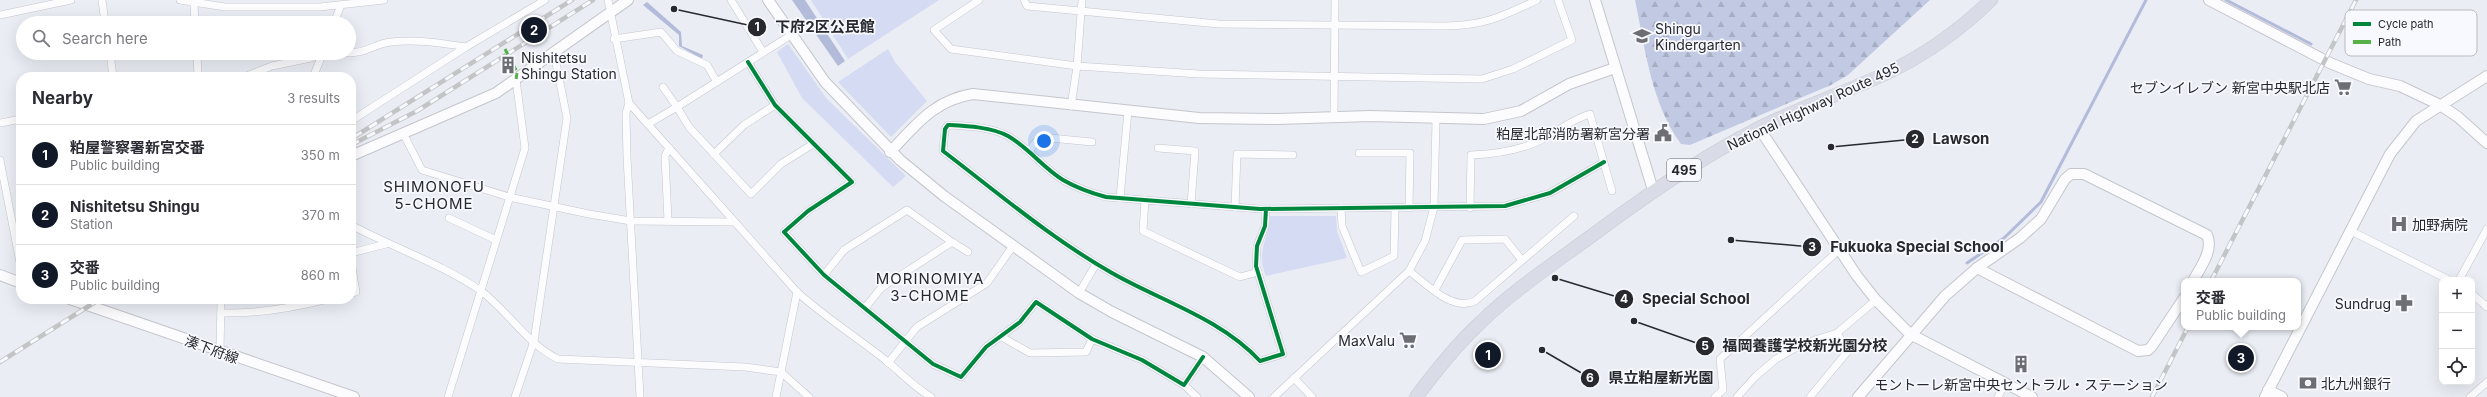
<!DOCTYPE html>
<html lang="en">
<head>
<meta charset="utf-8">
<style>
	:root { --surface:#fff; --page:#f7f7f7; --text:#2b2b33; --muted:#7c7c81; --line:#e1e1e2; --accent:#111827 }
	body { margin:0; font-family:Inter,"Noto Sans JP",sans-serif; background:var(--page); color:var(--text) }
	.controls { position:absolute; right:12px; bottom:12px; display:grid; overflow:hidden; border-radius:8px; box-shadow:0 4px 16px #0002 }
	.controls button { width:36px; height:36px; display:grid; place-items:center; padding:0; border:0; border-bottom:1px solid var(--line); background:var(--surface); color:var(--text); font:20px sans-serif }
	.you { position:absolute; left:1044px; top:141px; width:14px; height:14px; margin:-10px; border:3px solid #fff; border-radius:50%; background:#1a73e8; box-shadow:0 0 0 6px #1a73e833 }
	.badge { display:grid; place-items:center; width:26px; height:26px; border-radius:50%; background:var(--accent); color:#fff; font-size:13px; font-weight:700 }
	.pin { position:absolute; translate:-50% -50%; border:2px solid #fff; box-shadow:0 1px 4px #0006 }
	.popup { position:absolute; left:2181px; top:278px; width:120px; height:52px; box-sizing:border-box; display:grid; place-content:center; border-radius:8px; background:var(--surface); filter:drop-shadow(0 1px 3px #0005); font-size:13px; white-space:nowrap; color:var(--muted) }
	.popup b { font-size:15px; color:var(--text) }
	.popup::after { content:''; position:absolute; left:50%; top:100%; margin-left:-8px; border:8px solid transparent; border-top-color:var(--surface) }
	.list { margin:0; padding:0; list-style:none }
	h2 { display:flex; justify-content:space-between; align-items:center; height:52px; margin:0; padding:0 16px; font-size:17px }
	h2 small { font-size:13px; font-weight:400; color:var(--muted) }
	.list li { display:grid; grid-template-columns:26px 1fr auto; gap:12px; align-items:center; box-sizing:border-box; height:60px; padding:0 16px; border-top:1px solid var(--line) }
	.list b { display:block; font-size:15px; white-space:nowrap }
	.list p { margin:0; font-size:13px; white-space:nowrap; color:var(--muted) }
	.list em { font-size:13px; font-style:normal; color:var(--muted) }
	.icon { flex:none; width:22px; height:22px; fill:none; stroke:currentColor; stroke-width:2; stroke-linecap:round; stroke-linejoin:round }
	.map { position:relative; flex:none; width:2487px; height:397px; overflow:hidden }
	.search { position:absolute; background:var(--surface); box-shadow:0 4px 16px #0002; left:16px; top:16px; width:340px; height:44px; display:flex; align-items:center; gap:10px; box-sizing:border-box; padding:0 14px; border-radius:22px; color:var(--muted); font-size:15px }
	.panel { position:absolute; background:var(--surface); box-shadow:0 4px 16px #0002; left:16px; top:72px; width:340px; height:232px; border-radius:16px }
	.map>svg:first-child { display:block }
</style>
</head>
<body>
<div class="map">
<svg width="2487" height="397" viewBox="0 0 2487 397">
	<defs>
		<pattern id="forest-firs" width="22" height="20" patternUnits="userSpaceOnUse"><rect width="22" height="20" fill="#c2cae3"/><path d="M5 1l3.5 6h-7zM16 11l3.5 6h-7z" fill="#a7aec3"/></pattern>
	</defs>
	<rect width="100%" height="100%" fill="#ebedf5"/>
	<g fill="#d4dbf2">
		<path d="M811 0H939L848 59Z"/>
		<path d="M788 44 827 99 906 176 893 187 802 98 777 52Z"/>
		<path d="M888 49 895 62 927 101 891 137 838 82Z"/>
		<path d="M1270 216H1336L1337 231 1347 258 1266 276C1255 252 1269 239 1270 216Z"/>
	</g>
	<path fill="url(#forest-firs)" d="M1635 0H1930L1848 75 1831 85 1690 145 1681 144C1651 103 1645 48 1635 0Z"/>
	<g fill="#b3bbda">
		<path d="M792 0H805L845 61 838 66Z"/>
		<path d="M647 2 681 32 682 46 703 55 702 59 679 46V35L643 5Z"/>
	</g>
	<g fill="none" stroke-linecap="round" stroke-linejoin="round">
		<g stroke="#b3bbda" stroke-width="3">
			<path d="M2226 0 2311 44"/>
			<path d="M1967 263 2004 238 2041 202 2146 0"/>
		</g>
		<g stroke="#c5c6cc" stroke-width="8">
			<g id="street">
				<path d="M102 0 105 23"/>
				<path d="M180 0 225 7H320L384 0"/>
				<path d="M608 0 629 103 797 292C826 318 858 338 888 362 902 374 914 387 931 397"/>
				<path d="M731 0 763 52"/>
				<path d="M979 0 934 30 951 49 1077 66 1199 74 1482 79 1513 69 1572 40 1558 0"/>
				<path d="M1024 0 1027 6 1219 24 1445 26C1484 26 1503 16 1537 0"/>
				<path d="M194 4 195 23"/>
				<path d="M0 15 71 0"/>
				<path d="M334 23 341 5"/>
				<path d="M791 35 677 107 689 127 751 194 781 164 813 144"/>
				<path d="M614 39 661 32 677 51 707 65 717 82"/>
				<path d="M110 53 113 77"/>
				<path d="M197 53 198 77"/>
				<path d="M349 53C368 53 376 43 391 42 415 39 442 43 466 47"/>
				<path d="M748 62 775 105 852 182 808 211 784 232 824 275 933 364 961 377 986 347 1020 322 1036 302 1092 339 1142 360 1184 385 1203 357"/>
				<path d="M244 77 272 66 311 58 323 53"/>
				<path d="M313 77 323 53"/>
				<path d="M629 103 626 113 627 157 640 397"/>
				<path d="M1071 106 1077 66 1082 0"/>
				<path d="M1334 117 1335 0"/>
				<path d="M351 121 466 47 545 0"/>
				<path d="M0 123 21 119"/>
				<path d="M648 124 677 107 663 87"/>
				<path d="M403 133 422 170 509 197 589 214 631 221 734 222"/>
				<path d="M1158 148 1195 151 1191 204"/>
				<path d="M1029 151 1040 137 1092 142"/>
				<path d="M1359 153H1410L1409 208"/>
				<path d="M714 154 744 125 775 105"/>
				<path d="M0 160 21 268"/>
				<path d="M1120 198 1128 111"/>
				<path d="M1145 200 1143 231 1240 277 1258 272"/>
				<path d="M1235 207 1237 154 1293 155"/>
				<path d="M1341 208 1342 226 1361 272 1394 256 1395 208"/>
				<path d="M1470 208 1471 155C1495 154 1519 151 1541 140 1557 132 1572 119 1590 114L1612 191"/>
				<path d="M1266 209 1265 226 1257 246 1256 266 1283 354 1260 361C1220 318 1161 301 1112 273 1052 239 998 193 943 151L945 129 948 125C967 126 991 127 1008 136 1029 148 1043 168 1063 180 1077 188 1091 193 1106 197L1260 209 1505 206 1550 193 1604 162"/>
				<path d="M449 218 496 240"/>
				<path d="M668 221 665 156 669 148"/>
				<path d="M351 225C392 247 444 265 481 291 508 311 528 345 558 359L745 367 781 372 809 397"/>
				<path d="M2351 231 2449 280"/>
				<path d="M952 242 968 252"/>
				<path d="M351 253 386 244"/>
				<path d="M351 262 356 292 351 293"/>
				<path d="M1409 271C1427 284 1452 312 1475 301L1574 216"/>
				<path d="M824 275 844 250 907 210 952 242 881 288 865 308"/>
				<path d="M2459 280 2487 229"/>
				<path d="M1435 290 1462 240 1505 239 1521 259"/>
				<path d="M1079 293 1096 264"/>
				<path d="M2472 294 2487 307"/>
				<path d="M221 313C258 314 292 308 328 299"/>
				<path d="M1000 336 1030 353 1086 352 1092 339"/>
				<path d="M220 352 221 299"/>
				<path d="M888 363 917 327 987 283 1013 246"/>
				<path d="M1294 378 1312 397"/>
				<path d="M1184 385 1197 397"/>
				<path d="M448 397 525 148 516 80"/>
				<path d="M515 397 534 341 567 118 554 53"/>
				<path d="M776 397 797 292"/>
				<path d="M1274 397 1409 271 1425 241 1434 207 1436 119"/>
				<path d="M1715 397 1723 390 1720 359 1840 249"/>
				<path d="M1737 397 1756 376 1776 359 1802 344 1837 333 1876 300"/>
				<path d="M1810 397 1848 351 1837 333"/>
				<path d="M1998 397 2005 383"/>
				<path d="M2470 397 2487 382"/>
			</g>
		</g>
		<g stroke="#c5c6cc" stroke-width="12">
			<g id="secondary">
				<path d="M768 0 825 82 900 160 944 196 1079 293 1112 312 1203 357 1249 397"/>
				<path d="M1595 0 1653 190"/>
				<path d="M2209 0 2330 63 2369 79 2400 86 2440 105 2458 117 2487 143"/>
				<path d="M1759 128 1857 276 1876 300 1910 334 2032 397"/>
				<path d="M890 152C916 125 934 100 973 94L1199 118 1278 119 1370 116 1484 119 1521 111 1569 84 1615 68"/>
				<path d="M351 156 496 93 628 0"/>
				<path d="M1977 268 2138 351 2148 350 2152 346 2184 298"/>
				<path d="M0 275 21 283"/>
				<path d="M70 299 354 397"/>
				<path d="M2268 390 2282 397"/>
				<path d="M1858 397 1945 296 1977 268 2020 238 2041 219 2065 179 2071 174H2084L2207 235C2214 250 2200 268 2193 281"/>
				<path d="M2265 397 2390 154 2416 121 2487 76"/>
			</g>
		</g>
		<g stroke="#c8cacd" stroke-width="14">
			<path id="highway" d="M1416 397C1436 371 1456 345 1481 322 1514 290 1553 264 1590 237 1644 197 1697 160 1757 129 1799 108 1844 93 1887 73 1925 55 1961 29 1991 0"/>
		</g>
		<use href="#street" stroke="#fcfcfe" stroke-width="7"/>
		<use href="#secondary" stroke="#fcfcfe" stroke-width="10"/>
		<use href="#highway" stroke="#d9dce7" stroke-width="13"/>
		<g stroke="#c3c4c6" stroke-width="4.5">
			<g id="rail">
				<path d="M354 137 572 0"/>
				<path d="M351 145 417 111 593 0"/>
				<path d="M2211 281 2356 0"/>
				<path d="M0 362 100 299"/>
				<path d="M2152 397 2188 327"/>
			</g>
		</g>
		<use href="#rail" stroke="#f7f9fe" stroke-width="3" stroke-dasharray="9" stroke-linecap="butt"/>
		<path stroke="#56b246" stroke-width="3" stroke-dasharray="6 3" stroke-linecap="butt" d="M505 49 517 72 516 80"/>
		<g stroke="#f7f9fe" stroke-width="6">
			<g id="cycleway">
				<path d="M748 62 775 105 852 182 808 211 784 232 824 275 933 364 961 377 986 347 1020 322 1036 302 1092 339 1142 360 1184 385 1203 357"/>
				<path d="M1266 209 1265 226 1257 246 1256 266 1283 354 1260 361C1220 318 1161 301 1112 273 1052 239 998 193 943 151L945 129 948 125C967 126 991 127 1008 136 1029 148 1043 168 1063 180 1077 188 1091 193 1106 197L1260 209 1505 206 1550 193 1604 162"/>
			</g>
		</g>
		<use href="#cycleway" stroke="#00873e" stroke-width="4"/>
	</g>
	<defs>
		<g id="school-bare" transform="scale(1.38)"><path d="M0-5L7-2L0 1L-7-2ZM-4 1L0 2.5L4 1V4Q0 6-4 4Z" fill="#6c6e74" stroke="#f7f9fe" stroke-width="2.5" paint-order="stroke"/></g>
		<g id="building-bare" transform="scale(1.38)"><path d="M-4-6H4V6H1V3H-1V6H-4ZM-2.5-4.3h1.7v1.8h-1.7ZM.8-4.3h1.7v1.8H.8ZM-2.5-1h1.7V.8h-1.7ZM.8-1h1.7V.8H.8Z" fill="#6c6e74" stroke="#f7f9fe" stroke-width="2.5" paint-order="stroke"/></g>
		<g id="supermarket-bare" transform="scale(1.38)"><path d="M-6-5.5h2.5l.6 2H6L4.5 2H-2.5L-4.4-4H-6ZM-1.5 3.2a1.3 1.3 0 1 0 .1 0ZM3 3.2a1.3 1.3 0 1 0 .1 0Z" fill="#6c6e74" stroke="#f7f9fe" stroke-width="2.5" paint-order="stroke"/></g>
		<g id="civic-bare" transform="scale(1.38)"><path d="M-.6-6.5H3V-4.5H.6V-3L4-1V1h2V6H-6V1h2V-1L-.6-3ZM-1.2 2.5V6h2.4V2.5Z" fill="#6c6e74" stroke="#f7f9fe" stroke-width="2.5" paint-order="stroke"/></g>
		<g id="hospital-bare" transform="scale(1.38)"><path d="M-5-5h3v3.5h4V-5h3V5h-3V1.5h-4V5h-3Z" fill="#6c6e74" stroke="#f7f9fe" stroke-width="2.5" paint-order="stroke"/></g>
		<g id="pharmacy-bare" transform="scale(1.38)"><path d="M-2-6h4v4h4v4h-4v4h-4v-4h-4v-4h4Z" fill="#6c6e74" stroke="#f7f9fe" stroke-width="2.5" paint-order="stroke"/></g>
		<g id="bank-bare" transform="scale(1.38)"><path d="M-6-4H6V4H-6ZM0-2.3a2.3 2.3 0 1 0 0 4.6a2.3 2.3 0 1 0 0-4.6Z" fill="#6c6e74" stroke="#f7f9fe" stroke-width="2.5" paint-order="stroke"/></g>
	</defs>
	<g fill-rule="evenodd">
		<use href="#school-bare" x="1642" y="36"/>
		<use href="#building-bare" x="508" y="65"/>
		<use href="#supermarket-bare" x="2343" y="87"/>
		<use href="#civic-bare" x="1663" y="133"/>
		<use href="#hospital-bare" x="2399" y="224"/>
		<use href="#pharmacy-bare" x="2404" y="303"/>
		<use href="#supermarket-bare" x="1408" y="340"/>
		<use href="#building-bare" x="2021" y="364"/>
		<use href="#bank-bare" x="2308" y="383"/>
	</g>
	<g text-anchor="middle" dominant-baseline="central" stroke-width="3.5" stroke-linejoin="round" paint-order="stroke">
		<rect fill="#f7f9fe" stroke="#65676c" stroke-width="1" x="1667" y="159" width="34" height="22" rx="3"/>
		<g font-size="13" font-weight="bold" fill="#27292e">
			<text x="1684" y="170">495</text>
		</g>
		<g font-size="14" fill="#27292e" stroke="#f7f9fe" text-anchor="start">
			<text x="1655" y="28">Shingu<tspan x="1655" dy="16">Kindergarten</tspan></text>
			<text x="521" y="57">Nishitetsu<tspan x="521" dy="16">Shingu Station</tspan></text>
			<text x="2330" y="87" text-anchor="end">セブンイレブン 新宮中央駅北店</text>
			<text x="1650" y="133" text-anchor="end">粕屋北部消防署新宮分署</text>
			<text x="2412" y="224">加野病院</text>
			<text x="2391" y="303" text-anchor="end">Sundrug</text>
			<text x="1395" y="340" text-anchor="end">MaxValu</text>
			<text x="2321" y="383">北九州銀行</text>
			<text x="2021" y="384" text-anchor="middle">モントーレ新宮中央セントラル・ステーション</text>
		</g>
		<g font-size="14" fill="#27292e" stroke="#f7f9fe">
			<text transform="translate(1813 106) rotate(-25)">National Highway Route 495</text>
			<text transform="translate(212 349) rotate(20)">湊下府線</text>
		</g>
		<g font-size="15" letter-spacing="1" fill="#27292e" stroke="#f7f9fe">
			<text x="434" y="186">SHIMONOFU<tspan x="434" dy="17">5-CHOME</tspan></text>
			<text x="930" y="278">MORINOMIYA<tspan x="930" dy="17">3-CHOME</tspan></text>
		</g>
	</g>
	<rect x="2345" y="10" width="132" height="46" rx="6" fill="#f7f9fe" stroke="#b9bbc0" stroke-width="1"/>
	<rect x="2353" y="22" width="18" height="4" fill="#00873e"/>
	<rect x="2353" y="40" width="18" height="4" fill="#56b246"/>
	<g font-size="11" fill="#27292e">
		<text x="2378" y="28">Cycle path</text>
		<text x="2378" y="46">Path</text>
	</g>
	<path fill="none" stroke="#27292e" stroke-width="1.5" d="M674 9L757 27M1831 147L1915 139M1731 240L1812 247M1555 278L1624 299M1634 321L1705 346M1542 350L1590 378"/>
	<g fill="#27292e" stroke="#f7f9fe" stroke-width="1.5">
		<circle cx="674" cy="9" r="4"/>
		<circle cx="1831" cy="147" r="4"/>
		<circle cx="1731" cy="240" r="4"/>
		<circle cx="1555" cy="278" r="4"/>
		<circle cx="1634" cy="321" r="4"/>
		<circle cx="1542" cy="350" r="4"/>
		<circle cx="757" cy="27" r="10"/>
		<circle cx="1915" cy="139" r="10"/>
		<circle cx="1812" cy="247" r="10"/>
		<circle cx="1624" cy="299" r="10"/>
		<circle cx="1705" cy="346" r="10"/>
		<circle cx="1590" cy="378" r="10"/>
	</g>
	<g font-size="12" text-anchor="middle" font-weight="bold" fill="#fff">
		<text x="757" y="31">1</text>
		<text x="1915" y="143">2</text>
		<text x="1812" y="251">3</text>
		<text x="1624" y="303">4</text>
		<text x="1705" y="350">5</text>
		<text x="1590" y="382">6</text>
	</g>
	<g font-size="15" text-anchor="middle" font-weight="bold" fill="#27292e" stroke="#f7f9fe" stroke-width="3.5" stroke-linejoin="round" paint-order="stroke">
		<text x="825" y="32">下府2区公民館</text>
		<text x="1961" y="144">Lawson</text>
		<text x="1917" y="252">Fukuoka Special School</text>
		<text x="1696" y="304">Special School</text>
		<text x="1805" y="351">福岡養護学校新光園分校</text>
		<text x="1661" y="383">県立粕屋新光園</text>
	</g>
</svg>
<div class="controls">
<button>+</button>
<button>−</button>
<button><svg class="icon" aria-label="locate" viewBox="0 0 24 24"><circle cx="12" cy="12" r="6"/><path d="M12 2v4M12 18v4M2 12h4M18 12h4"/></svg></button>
</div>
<div class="you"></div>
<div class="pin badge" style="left:1488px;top:355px">1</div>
<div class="pin badge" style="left:534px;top:30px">2</div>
<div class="pin badge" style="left:2241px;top:358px">3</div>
<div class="popup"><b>交番</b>Public building</div>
<div class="search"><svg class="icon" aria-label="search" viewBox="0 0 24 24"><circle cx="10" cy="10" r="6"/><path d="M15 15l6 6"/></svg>Search here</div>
<section class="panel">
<h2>Nearby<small>3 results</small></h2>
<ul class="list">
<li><span class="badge">1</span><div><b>粕屋警察署新宮交番</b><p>Public building</p></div><em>350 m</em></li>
<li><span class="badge">2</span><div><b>Nishitetsu Shingu</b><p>Station</p></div><em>370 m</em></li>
<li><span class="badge">3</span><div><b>交番</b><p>Public building</p></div><em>860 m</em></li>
</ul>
</section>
</div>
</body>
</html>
